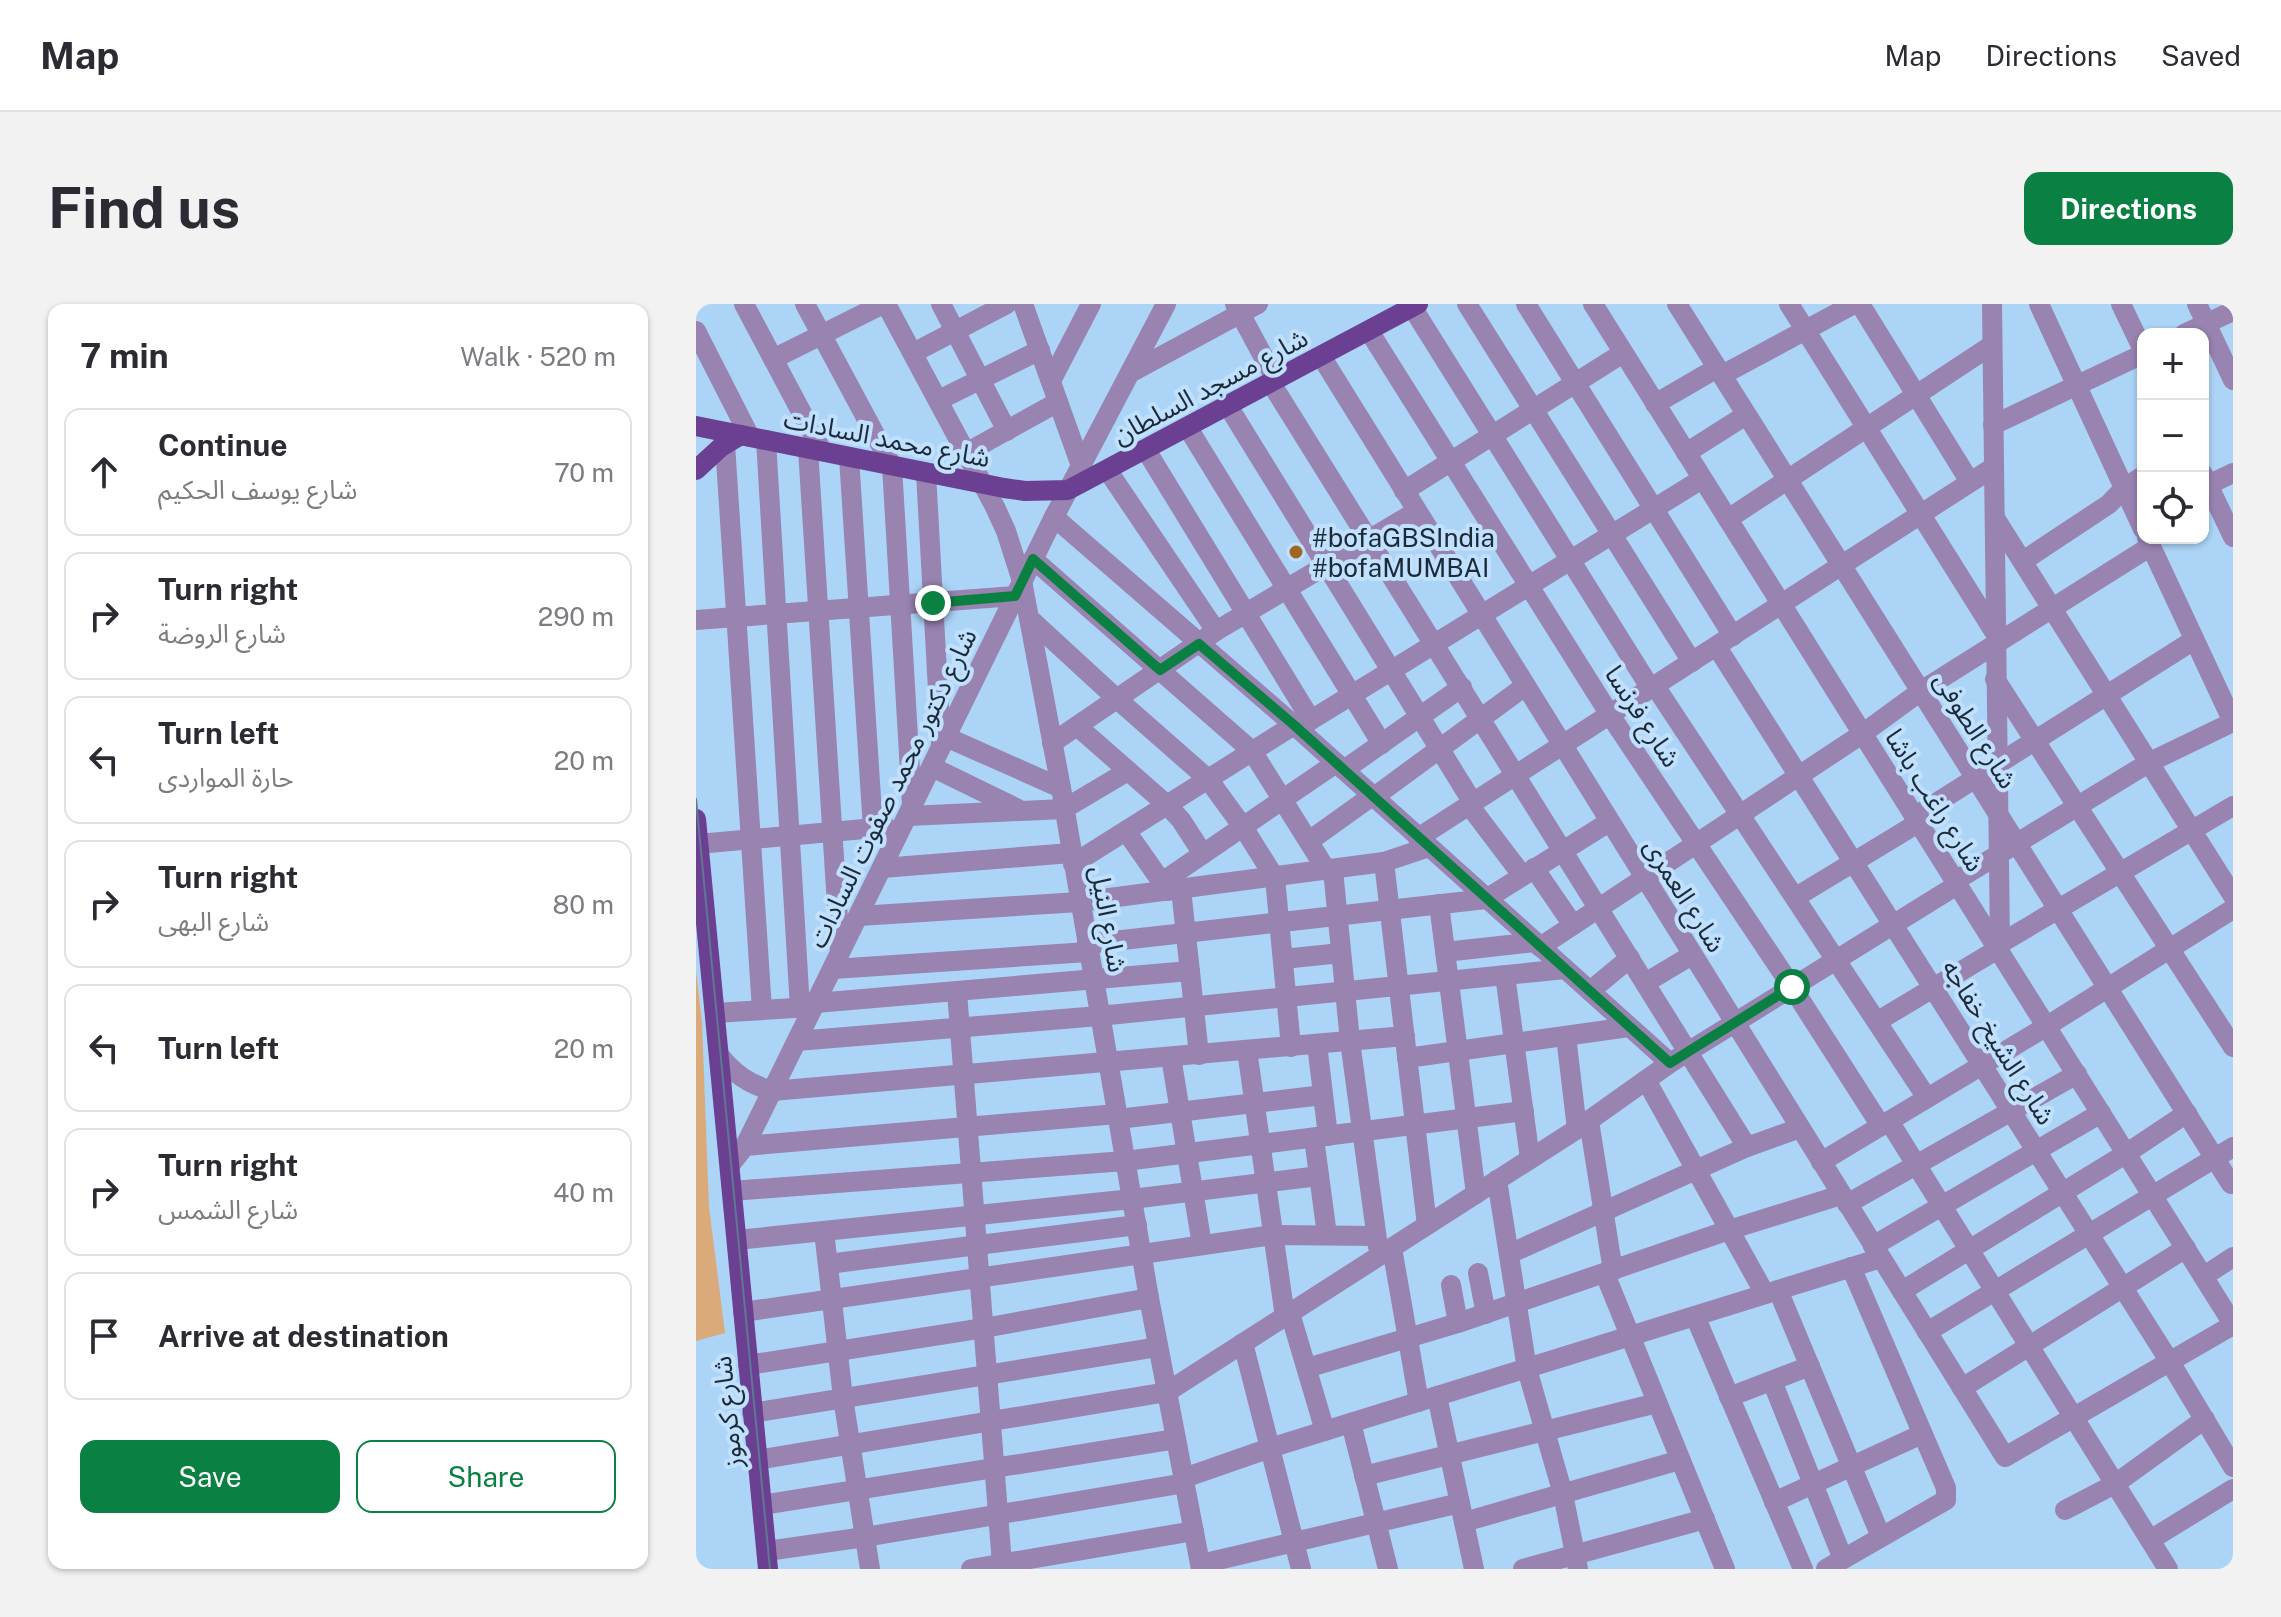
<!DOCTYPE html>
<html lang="en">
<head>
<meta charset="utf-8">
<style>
	:root { --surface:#fff; --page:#f2f2f3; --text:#2b2b33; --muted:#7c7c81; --line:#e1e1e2; --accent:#0b8043 }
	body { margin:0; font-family:"Public Sans","Noto Sans Arabic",sans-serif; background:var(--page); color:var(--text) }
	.controls { position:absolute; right:24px; top:24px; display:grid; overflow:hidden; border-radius:16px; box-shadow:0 2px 6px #0004 }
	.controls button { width:72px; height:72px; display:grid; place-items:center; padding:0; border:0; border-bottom:2px solid var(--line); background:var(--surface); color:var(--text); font:40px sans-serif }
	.stop { position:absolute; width:24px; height:24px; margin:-18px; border:6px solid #0b8043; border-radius:50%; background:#fff }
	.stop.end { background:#0b8043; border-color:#fff; box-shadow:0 2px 8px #0008 }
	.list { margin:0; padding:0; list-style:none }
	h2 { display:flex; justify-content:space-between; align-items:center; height:104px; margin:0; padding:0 32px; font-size:34px }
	h2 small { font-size:26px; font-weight:400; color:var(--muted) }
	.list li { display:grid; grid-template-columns:52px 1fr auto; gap:24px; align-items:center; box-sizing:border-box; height:128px; margin:0 16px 16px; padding:0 16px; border:2px solid var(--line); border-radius:16px }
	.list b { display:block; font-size:30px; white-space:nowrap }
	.list p { margin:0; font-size:26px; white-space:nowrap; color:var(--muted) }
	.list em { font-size:26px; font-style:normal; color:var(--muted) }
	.actions { display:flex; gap:16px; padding:24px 32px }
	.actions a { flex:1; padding:18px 0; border:2px solid var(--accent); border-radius:16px; text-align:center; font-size:28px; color:var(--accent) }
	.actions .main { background:var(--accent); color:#fff }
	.icon { flex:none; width:44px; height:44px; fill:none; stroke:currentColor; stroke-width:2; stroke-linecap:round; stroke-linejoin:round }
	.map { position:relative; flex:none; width:1537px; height:1265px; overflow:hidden; border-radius:16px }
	header { display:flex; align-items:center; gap:48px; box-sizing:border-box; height:112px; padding:0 40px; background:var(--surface); border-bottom:2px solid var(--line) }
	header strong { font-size:38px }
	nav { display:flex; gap:44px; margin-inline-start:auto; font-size:28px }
	.intro { display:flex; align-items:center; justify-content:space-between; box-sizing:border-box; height:192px; padding:0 48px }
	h1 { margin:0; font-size:56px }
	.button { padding:20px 36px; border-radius:16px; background:var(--accent); color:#fff; font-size:28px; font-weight:700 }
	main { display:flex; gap:48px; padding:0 48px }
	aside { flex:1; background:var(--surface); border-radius:16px; box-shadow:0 2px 6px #0004 }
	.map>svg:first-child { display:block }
</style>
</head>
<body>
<header>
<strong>Map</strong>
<nav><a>Map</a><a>Directions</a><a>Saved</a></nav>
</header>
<div class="intro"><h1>Find us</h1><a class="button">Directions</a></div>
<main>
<aside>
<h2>7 min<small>Walk · 520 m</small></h2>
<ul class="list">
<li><svg class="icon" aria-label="ahead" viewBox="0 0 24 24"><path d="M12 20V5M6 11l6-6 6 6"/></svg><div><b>Continue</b><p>شارع يوسف الحكيم</p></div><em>70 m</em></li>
<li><svg class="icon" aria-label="right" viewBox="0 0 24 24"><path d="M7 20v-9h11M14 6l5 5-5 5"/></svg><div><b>Turn right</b><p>شارع الروضة</p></div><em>290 m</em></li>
<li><svg class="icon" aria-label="left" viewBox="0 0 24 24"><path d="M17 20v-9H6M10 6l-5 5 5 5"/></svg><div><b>Turn left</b><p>حارة المواردى</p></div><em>20 m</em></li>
<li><svg class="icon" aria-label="right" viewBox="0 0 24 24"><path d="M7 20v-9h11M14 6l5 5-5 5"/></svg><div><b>Turn right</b><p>شارع البهى</p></div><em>80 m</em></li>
<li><svg class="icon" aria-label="left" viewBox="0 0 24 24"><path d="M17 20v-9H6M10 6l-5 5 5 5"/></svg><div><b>Turn left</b></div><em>20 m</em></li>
<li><svg class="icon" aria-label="right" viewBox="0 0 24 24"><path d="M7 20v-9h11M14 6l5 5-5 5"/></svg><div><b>Turn right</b><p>شارع الشمس</p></div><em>40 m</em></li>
<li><svg class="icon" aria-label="arrive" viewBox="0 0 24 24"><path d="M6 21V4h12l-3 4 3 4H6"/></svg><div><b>Arrive at destination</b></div></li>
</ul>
<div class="actions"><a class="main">Save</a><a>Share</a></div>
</aside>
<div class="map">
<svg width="1537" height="1265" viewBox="0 0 1537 1265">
	<rect width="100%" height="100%" fill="#acd4f7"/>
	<path fill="#daaa7b" d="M0 667 6 718 13 903 29 1029 0 1037Z"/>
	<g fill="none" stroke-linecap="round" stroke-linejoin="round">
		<g stroke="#9883b1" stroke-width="20">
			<path d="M48 0 126 147"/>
			<path d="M109 0 196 162 216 501"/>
			<path d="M190 0 299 203 310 227 326 277 365 484 453 994 505 1265"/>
			<path d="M245 0 311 127"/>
			<path d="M327 0 385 162"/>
			<path d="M539 0 580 76"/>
			<path d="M771 0 996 358"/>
			<path d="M830 0 1037 332"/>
			<path d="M897 0 1537 1020"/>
			<path d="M981 0 1535 880"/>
			<path d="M1093 0 1299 329"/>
			<path d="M1164 0 1274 178"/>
			<path d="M1296 0 1304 640"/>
			<path d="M1343 0 1447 225"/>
			<path d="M1425 0 1447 46"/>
			<path d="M1501 0 1537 76"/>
			<path d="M716 3 955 385"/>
			<path d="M0 27 54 133"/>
			<path d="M673 27 914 411 1096 683 1185 822"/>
			<path d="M1488 30 1537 7"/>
			<path d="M217 49 311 0"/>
			<path d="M625 52 1309 1153 1537 1021"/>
			<path d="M77 55 187 0"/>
			<path d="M434 69 562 0"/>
			<path d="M1026 71 1158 0"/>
			<path d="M355 77 395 0"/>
			<path d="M575 79 1051 843"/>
			<path d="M243 96 344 46"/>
			<path d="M959 100 1021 64"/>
			<path d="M532 102 777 499"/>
			<path d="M1297 121 1447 50"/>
			<path d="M492 124 686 440"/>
			<path d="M70 136 104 704"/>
			<path d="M29 140 66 706"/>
			<path d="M112 145 144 648"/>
			<path d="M450 146 615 416"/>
			<path d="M270 149 362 98"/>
			<path d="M990 149 1050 111"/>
			<path d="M153 153 177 525"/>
			<path d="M412 167 520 327"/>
			<path d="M230 169 245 440"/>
			<path d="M1507 170 1537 233"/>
			<path d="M1512 181 1537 169"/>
			<path d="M708 187 927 49"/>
			<path d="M358 213 598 421 974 759"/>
			<path d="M1299 214 1537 592"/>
			<path d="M1032 215 1296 41"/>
			<path d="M1451 234 1537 418"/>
			<path d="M337 255 556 447 631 567"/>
			<path d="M1327 257 1413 200 1428 184 1447 172"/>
			<path d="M333 314 421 395 512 475 547 523 579 574 595 743"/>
			<path d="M0 316 319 292"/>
			<path d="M1021 343 1474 1058 1537 1163"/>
			<path d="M1299 375 1537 743"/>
			<path d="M959 382 1231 794"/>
			<path d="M381 422 471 501 485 516 507 550"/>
			<path d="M602 424 1006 175"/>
			<path d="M250 433 365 484"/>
			<path d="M356 439 520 327 721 207"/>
			<path d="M236 463 322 505"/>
			<path d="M648 466 766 383"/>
			<path d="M678 493 829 382"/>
			<path d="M773 501 826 571"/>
			<path d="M212 512 368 505 432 467"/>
			<path d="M1218 513 1498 336"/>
			<path d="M430 527 472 587"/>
			<path d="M722 534 1298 163"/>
			<path d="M613 537 676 492"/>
			<path d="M2 540 190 523"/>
			<path d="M688 558 731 921"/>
			<path d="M377 560 598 421"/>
			<path d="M186 564 375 549"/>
			<path d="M838 564 877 621"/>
			<path d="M637 566 654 737 682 943"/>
			<path d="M1259 577 1454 458 1537 418"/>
			<path d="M466 578 640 459"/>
			<path d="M485 585 503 751"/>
			<path d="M1100 593 1222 519"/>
			<path d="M743 600 780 890"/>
			<path d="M163 612 383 598 688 558 733 543"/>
			<path d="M391 640 790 595 913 518"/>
			<path d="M1300 642 1537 502"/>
			<path d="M844 643 1166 430 1225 387 1455 242"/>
			<path d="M749 648 839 638"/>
			<path d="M587 655 645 649"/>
			<path d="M137 665 392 648"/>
			<path d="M809 671 834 855"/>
			<path d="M949 679 996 651"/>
			<path d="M894 687 934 654"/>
			<path d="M261 688 306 1260"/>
			<path d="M120 699 494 667"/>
			<path d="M19 709 114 703"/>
			<path d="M1182 717 1302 645"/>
			<path d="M870 732 881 825"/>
			<path d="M101 737 403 712 869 665"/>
			<path d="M621 740 632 832"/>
			<path d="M551 746 589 1013"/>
			<path d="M23 751C38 770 53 780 76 787L709 732"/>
			<path d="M475 753 506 941"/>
			<path d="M711 754 933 723"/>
			<path d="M950 776 1069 990"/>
			<path d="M422 815 627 791"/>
			<path d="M893 817 917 967"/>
			<path d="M1193 817 1472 1265"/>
			<path d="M618 834 631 931"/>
			<path d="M49 842 421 810"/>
			<path d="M1125 858 1351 722 1537 605"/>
			<path d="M34 861 49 842 358 213 470 0"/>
			<path d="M801 876 831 1065 867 1190 882 1265"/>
			<path d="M36 887 429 857 828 807"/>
			<path d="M1151 900 1381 770"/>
			<path d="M128 927 147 1094 174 1265"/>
			<path d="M41 936 436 895 623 872"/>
			<path d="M1177 942 1405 809"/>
			<path d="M696 944 723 1098"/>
			<path d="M813 950 1051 843 1104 824"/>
			<path d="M132 960 441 921"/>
			<path d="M782 969 790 1010"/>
			<path d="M909 970 1029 1265"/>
			<path d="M1508 972 1537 953"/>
			<path d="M755 981 762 1019"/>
			<path d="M1082 986 1185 1233"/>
			<path d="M1206 987 1431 849 1491 809"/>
			<path d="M47 1008 577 931 680 932"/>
			<path d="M594 1009 629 1127"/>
			<path d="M999 1012 1107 1265"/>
			<path d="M1231 1028 1537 843"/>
			<path d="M547 1039 605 1265"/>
			<path d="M52 1061 288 1024 453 994"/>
			<path d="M611 1064 762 1019 1033 926 1145 891"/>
			<path d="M1076 1077 1147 1255"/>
			<path d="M1266 1084 1490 944"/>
			<path d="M741 1092 778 1265"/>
			<path d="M1033 1093 1114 1062"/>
			<path d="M56 1109 462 1043"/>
			<path d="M655 1119 692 1265"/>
			<path d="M61 1156 471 1088 881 825 974 759 1261 581"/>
			<path d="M668 1172 961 1099"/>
			<path d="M488 1174 574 1144 1185 954"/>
			<path d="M1078 1198 1226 1130"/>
			<path d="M66 1201 480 1135"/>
			<path d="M1369 1206 1419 1180 1509 1115"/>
			<path d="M768 1218 984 1156"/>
			<path d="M1454 1236 1537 1185"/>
			<path d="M71 1247 169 1233 489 1179"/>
			<path d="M505 1260 764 1199"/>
			<path d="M275 1265 498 1227"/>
			<path d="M827 1265 1009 1215"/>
			<path d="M1130 1265 1250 1196V1184L1155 963"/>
		</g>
		<g stroke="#6b4093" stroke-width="20">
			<path d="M0 122 308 184 329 187 372 186 722 0"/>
			<path d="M0 166 25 143 45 131"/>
			<path d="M0 515 72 1265"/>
		</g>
		<path stroke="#5e7991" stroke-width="2" d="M0 495 74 1265"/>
	</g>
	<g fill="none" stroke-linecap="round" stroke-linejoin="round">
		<path stroke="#0b8043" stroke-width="10" d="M237 299 319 292 337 255 464 366 503 340 598 421 974 759 1096 683"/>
	</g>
	<circle fill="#9f6624" stroke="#c0e0fd" stroke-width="3" cx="600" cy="248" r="8"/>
	<g text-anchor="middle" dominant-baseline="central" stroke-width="8" stroke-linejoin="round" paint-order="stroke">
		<g font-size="26" fill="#1b2a38" stroke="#c0e0fd">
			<text transform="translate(514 82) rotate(-28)">شارع مسجد السلطان</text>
			<text transform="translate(191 134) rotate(11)">شارع محمد السادات</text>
			<text transform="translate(947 412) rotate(57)">شارع فرنسا</text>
			<text transform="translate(1280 426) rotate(58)">شارع الطوفى</text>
			<text transform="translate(196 484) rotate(-64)">شارع دكتور محمد صفوت السادات</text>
			<text transform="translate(1239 496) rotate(58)">شارع راغب باشا</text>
			<text transform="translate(989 591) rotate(58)">شارع العمرى</text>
			<text transform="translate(413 615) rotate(80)">شارع النيل</text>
			<text transform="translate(1303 738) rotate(58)">شارع الشيخ خفاجه</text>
			<text transform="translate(31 1108) rotate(-96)">شارع كرموز</text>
		</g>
		<g font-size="26" fill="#1b2a38" stroke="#c0e0fd" text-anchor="start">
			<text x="616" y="233">#bofaGBSIndia<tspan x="616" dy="30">#bofaMUMBAI</tspan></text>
		</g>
	</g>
</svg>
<div class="controls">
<button>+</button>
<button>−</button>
<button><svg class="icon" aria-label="locate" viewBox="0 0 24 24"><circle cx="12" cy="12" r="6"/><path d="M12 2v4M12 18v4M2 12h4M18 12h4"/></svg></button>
</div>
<div class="stop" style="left:1096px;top:683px"></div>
<div class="stop end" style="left:237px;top:299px"></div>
</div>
</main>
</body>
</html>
